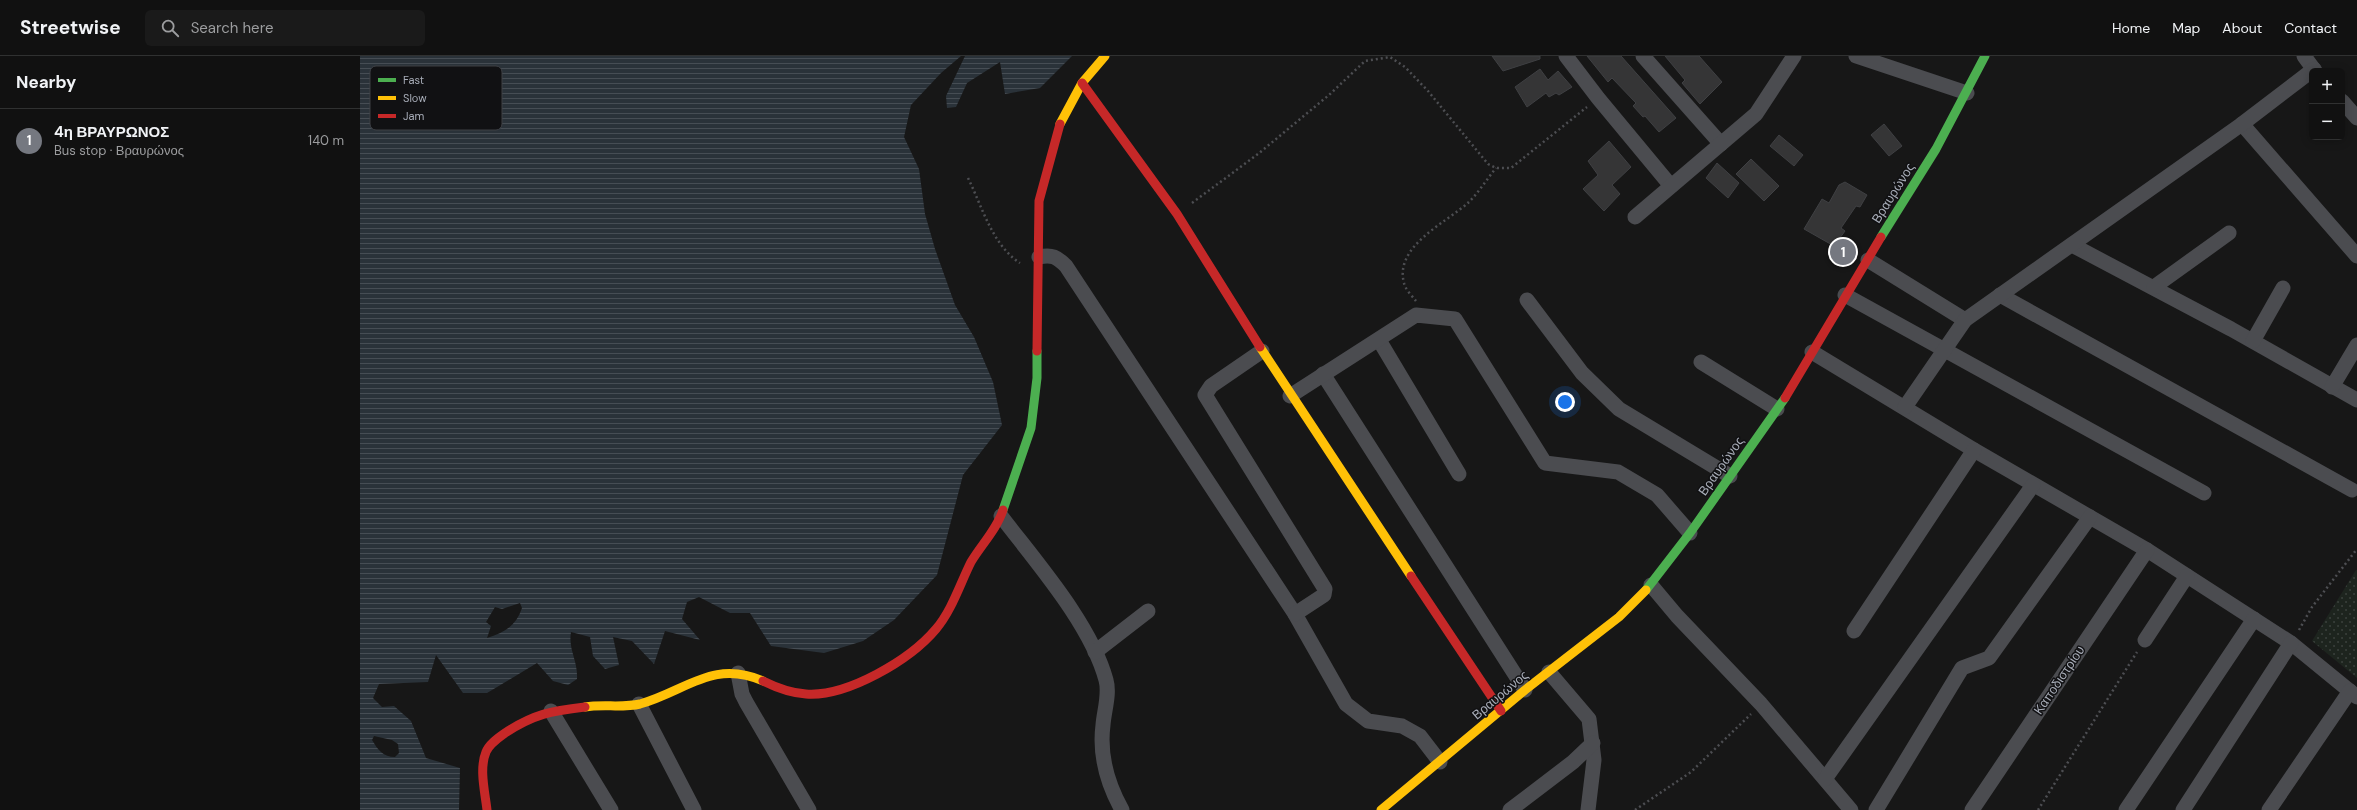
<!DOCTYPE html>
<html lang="en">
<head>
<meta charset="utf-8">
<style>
	:root { --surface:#111; --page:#1a1a1a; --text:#f1f3f6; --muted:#9c9d9f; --line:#303131; --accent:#757880 }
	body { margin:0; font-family:"DM Sans",sans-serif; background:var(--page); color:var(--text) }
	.controls { position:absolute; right:12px; top:12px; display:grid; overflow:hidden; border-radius:6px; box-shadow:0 2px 10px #0003 }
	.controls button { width:36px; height:36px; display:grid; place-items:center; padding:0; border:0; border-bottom:1px solid var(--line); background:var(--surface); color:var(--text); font:20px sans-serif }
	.you { position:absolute; left:1205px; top:346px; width:14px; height:14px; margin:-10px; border:3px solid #fff; border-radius:50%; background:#1a73e8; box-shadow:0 0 0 6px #1a73e833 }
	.badge { display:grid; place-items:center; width:26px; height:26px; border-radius:50%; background:var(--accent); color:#fff; font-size:13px; font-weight:700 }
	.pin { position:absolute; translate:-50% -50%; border:2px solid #fff; box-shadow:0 1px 4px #0006 }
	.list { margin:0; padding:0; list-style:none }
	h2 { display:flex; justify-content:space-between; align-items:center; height:52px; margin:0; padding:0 16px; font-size:17px }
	h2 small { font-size:13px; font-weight:400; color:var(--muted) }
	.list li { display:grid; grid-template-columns:26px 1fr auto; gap:12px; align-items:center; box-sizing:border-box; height:64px; padding:0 16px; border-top:1px solid var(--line) }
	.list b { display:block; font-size:15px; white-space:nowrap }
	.list p { margin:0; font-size:13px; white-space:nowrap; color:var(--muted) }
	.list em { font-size:13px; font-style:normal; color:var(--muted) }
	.icon { flex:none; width:22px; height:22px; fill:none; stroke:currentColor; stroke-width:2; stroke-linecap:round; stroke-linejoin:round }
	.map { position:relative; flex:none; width:1997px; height:754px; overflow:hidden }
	header { display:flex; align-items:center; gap:24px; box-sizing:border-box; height:56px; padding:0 20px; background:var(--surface); border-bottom:1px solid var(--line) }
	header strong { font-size:19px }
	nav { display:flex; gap:22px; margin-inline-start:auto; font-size:14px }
	.search { width:280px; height:36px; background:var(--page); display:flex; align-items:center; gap:10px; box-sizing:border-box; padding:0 14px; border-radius:6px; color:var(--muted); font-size:15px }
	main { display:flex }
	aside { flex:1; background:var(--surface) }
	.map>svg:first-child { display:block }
</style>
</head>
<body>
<header>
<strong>Streetwise</strong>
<div class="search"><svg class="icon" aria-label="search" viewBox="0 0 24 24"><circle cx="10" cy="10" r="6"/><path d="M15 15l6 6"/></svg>Search here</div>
<nav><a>Home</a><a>Map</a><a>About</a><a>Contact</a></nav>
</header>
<main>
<aside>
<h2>Nearby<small></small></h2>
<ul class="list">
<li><span class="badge">1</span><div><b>4η ΒΡΑΥΡΩΝΟΣ</b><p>Bus stop · Βραυρώνος</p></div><em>140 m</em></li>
</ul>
</aside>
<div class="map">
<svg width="1997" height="754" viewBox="0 0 1997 754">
	<defs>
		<pattern id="grass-dots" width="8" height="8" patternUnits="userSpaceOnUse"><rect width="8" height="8" fill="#1d241e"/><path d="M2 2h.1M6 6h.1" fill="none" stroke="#3b413d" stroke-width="1.8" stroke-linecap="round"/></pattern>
		<pattern id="water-rules" width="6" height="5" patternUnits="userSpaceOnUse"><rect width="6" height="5" fill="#2a3239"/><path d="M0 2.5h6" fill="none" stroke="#464d54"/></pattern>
	</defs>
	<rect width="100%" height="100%" fill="#171717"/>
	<path fill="url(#grass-dots)" d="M1996 514H1997V622L1952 585Z"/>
	<g fill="url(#water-rules)" fill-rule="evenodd">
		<path d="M0 0H601L581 17 551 49 544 81 559 113 565 158 575 193 595 249 614 281 633 326 642 369 603 419 577 519 534 564 503 585 464 597 411 590 390 557H370L339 541 327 546 322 563 340 584 305 575 294 608 272 585 253 581 259 609 245 613 233 600 230 581 211 576C208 594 218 604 217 623L208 629 193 625 177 607 127 637H103L76 599 68 626 19 628 13 642 22 651 34 650 51 665 66 702 100 712 99 754H0ZM160 547 162 552C156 570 144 577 127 582L131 570 126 566 135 551 142 553ZM14 680 32 684 38 688 39 697 35 701C23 701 18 694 12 684Z"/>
		<path d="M605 0H712L680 32 645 38 640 6 607 27 596 51 587 52 586 40Z"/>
	</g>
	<g fill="#353536" stroke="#3f4043">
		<path d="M1132 0H1180V3L1143 15Z"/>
		<path d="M1227 0H1261L1316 62 1299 76 1285 60 1283 61 1273 50 1276 47 1252 22 1248 26Z"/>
		<path d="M1305 0H1339L1362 26 1340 48 1322 27 1325 24Z"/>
		<path d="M1180 13 1188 24 1198 15 1212 31 1199 39 1196 37 1189 41 1186 37 1167 51 1155 31Z"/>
		<path d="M1524 68 1542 90 1529 100 1511 79Z"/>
		<path d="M1419 79 1443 99 1434 110 1410 90Z"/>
		<path d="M1249 85 1271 111 1252 129 1260 138 1244 155 1223 133 1238 119 1228 105Z"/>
		<path d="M1391 103 1419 130 1404 145 1376 118Z"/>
		<path d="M1357 107 1379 127 1368 142 1346 122Z"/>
		<path d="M1485 126 1507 139 1500 151 1496 150 1481 172 1485 175 1474 190 1444 173 1462 143 1469 147 1479 129Z"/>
	</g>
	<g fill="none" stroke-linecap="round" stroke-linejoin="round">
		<g stroke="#4d4e52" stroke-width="2.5" stroke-dasharray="2 3" stroke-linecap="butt">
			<path d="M608 122C622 150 632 189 660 207"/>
			<path d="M832 147 898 98 969 39 1005 5 1030 1 1045 11 1068 35 1128 108 1136 112H1151L1227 51"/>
			<path d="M1056 245C1052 240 1045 233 1044 227 1034 190 1086 167 1109 146 1119 136 1127 123 1136 112"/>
			<path d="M1939 574 1952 551 1997 493"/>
			<path d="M1275 754 1331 716 1391 658"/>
			<path d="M1678 754 1777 596"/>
		</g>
		<g stroke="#4b4c50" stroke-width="15">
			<path d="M1206 0 1238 42 1311 130"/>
			<path d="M1283 0 1361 88"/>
			<path d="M1496 0 1607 37"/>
			<path d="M1944 0 1955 15"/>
			<path d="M1982 45 1997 62"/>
			<path d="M1882 68 1997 200"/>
			<path d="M1275 161 1396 58 1434 0"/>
			<path d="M1712 189 1871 273 1997 344"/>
			<path d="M679 201C692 198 697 201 706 210L935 558 986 648 1008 665 1042 670 1060 680 1080 706"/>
			<path d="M1508 204 1605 264"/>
			<path d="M1794 231 1869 177"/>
			<path d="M1485 239 1844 437"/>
			<path d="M1640 239 1992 434"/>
			<path d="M1167 244 1222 317 1259 353 1370 420"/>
			<path d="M1019 284 1099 418"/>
			<path d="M1893 285 1923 232"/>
			<path d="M902 295 851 330 845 339 965 533 964 539 935 558"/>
			<path d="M1452 296 1614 394 1787 494 1931 587 1997 641"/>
			<path d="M1341 306 1417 353"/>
			<path d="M963 318 1165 634"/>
			<path d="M1972 331 1997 289"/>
			<path d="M930 340 1056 259 1095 263 1185 407 1258 416 1297 439 1330 477"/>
			<path d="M1545 351 1605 264 1882 68 1954 13"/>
			<path d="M641 460C676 506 731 568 746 624 750 638 744 655 743 669 739 700 747 727 762 754"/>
			<path d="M1291 529 1317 560 1401 648 1491 754"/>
			<path d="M1494 575 1614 394"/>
			<path d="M1785 584 1827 520"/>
			<path d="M735 596 788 555"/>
			<path d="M1189 616 1229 663 1234 704 1228 754"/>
			<path d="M378 617 382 638 386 646 449 754"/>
			<path d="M279 648 334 754"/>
			<path d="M191 655 251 754"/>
			<path d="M1465 723 1673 429"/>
			<path d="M1150 754 1213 706 1233 687"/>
			<path d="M1516 754 1602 612 1629 602 1730 461"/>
			<path d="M1612 754 1787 494"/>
			<path d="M1766 754 1894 563"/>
			<path d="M1823 754 1931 587"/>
			<path d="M1909 754 1990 635"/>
		</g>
		<g stroke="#4caf50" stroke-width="9">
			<path d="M1521 181 1576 93 1625 0"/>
			<path d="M643 454 671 372 677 322V295"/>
			<path d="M1286 534 1330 477 1425 342"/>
		</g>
		<g stroke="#ffc107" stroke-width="9">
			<path d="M700 68 722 27 745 0"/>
			<path d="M900 291 1051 520"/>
			<path d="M225 651C242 648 263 652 280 648 326 635 353 603 403 625"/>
			<path d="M1021 754 1165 634 1259 561 1286 534"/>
		</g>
		<g stroke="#c62828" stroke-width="9">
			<path d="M722 27 817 158 900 291"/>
			<path d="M677 295 679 145 700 68"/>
			<path d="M1425 342 1521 181"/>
			<path d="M1051 520 1141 655"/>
			<path d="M403 625C417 632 430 637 446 638 487 641 550 604 576 573 592 554 600 528 611 506 621 489 637 473 643 454"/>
			<path d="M127 754C125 736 119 713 126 696 129 688 138 682 145 677 174 658 191 655 225 651"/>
		</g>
	</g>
	<g text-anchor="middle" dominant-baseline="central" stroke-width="3" stroke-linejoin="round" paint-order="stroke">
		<g font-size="13" fill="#a8adb8" stroke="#111113">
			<text transform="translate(1533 137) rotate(-58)">Βραυρώνος</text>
			<text transform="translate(1361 410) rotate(-55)">Βραυρώνος</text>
			<text transform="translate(1699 624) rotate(-56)">Καποδιστρίου</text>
			<text transform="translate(1140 639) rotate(-40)">Βραυρώνος</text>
		</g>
	</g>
	<rect x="10" y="10" width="132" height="64" rx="6" fill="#111113" stroke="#3e4045" stroke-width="1"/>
	<rect x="18" y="22" width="18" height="4" fill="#4caf50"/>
	<rect x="18" y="40" width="18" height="4" fill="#ffc107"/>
	<rect x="18" y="58" width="18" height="4" fill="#c62828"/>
	<g font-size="11" fill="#a8adb8">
		<text x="43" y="28">Fast</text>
		<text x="43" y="46">Slow</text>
		<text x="43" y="64">Jam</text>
	</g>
</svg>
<div class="controls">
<button>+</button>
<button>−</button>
</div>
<div class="you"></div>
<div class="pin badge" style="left:1483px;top:196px">1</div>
</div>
</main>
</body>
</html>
